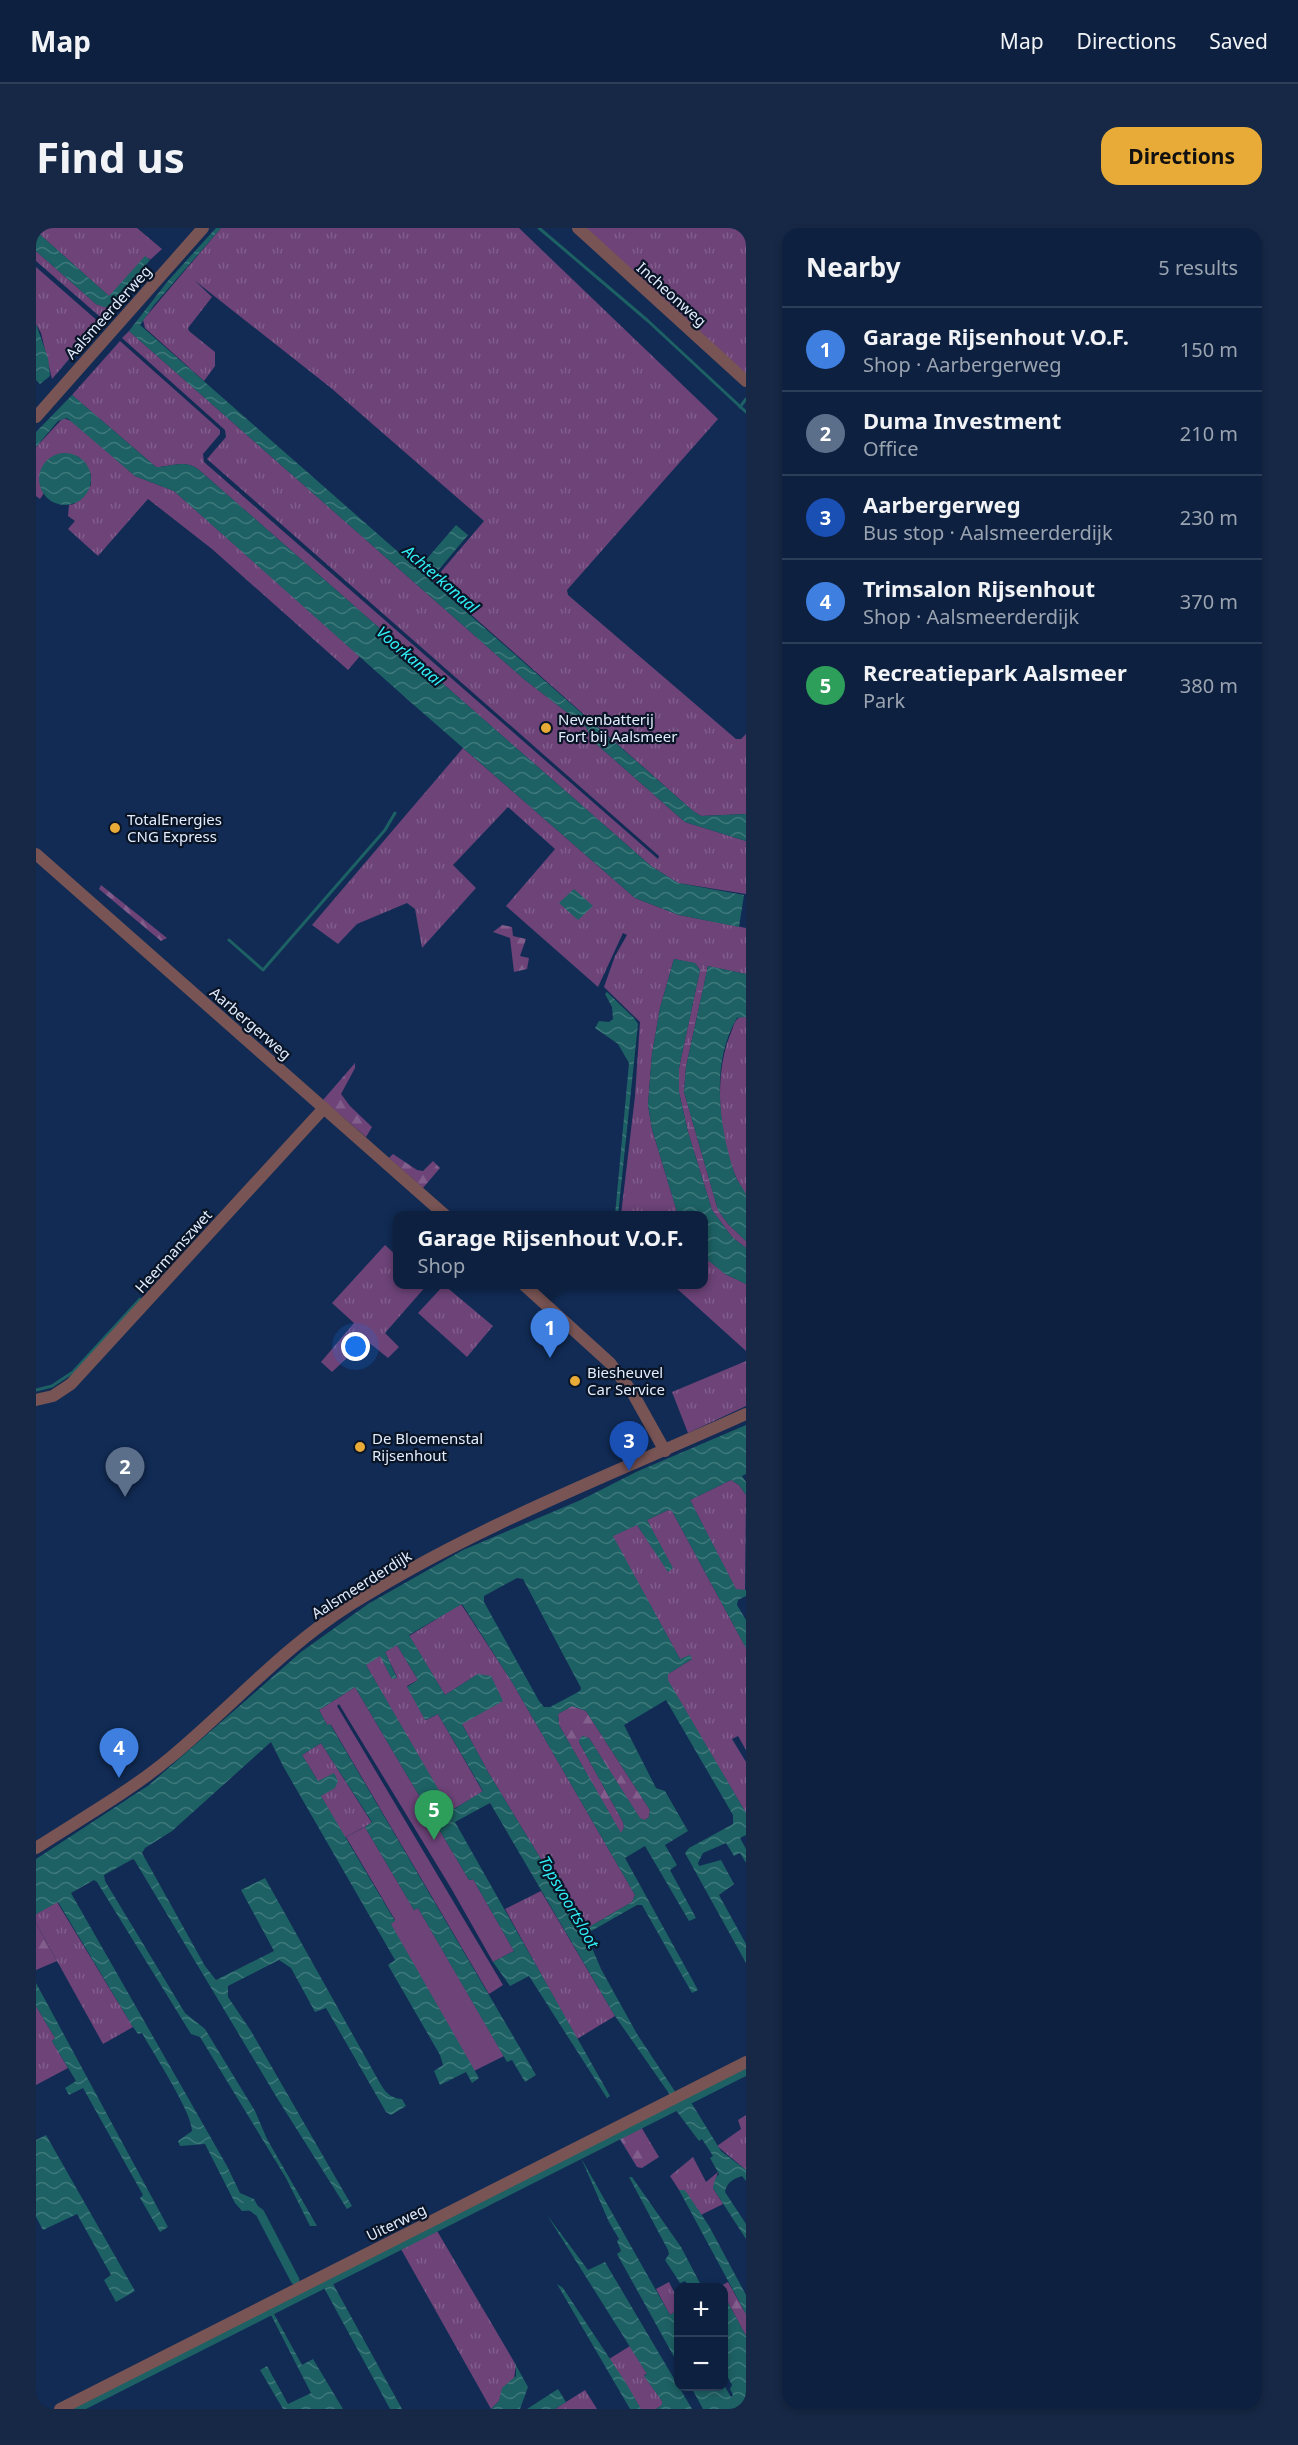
<!DOCTYPE html>
<html lang="en">
<head>
<meta charset="utf-8">
<style>
	:root { --surface:#0d203f; --page:#162846; --text:#f1f3f6; --muted:#9aa3b0; --line:#2d3e59; --accent:#e8ab37 }
	body { margin:0; font-family:"Noto Sans",sans-serif; background:var(--page); color:var(--text) }
	.controls { position:absolute; right:18px; bottom:18px; display:grid; overflow:hidden; border-radius:12px; box-shadow:0 3px 9px #0003 }
	.controls button { width:54px; height:54px; display:grid; place-items:center; padding:0; border:0; border-bottom:2px solid var(--line); background:var(--surface); color:var(--text); font:30px sans-serif }
	.you { position:absolute; left:320px; top:1119px; width:21px; height:21px; margin:-15px; border:4px solid #fff; border-radius:50%; background:#1a73e8; box-shadow:0 0 0 9px #1a73e833 }
	.badge { display:grid; place-items:center; width:39px; height:39px; border-radius:50%; background:var(--accent); color:#fff; font-size:20px; font-weight:700 }
	.pin { position:absolute; translate:-50% -50px; filter:drop-shadow(0 2px 3px #0008) }
	.pin::after { content:''; position:absolute; top:32px; width:21px; height:18px; background:inherit; clip-path:polygon(0 0,100% 0,50% 100%) }
	.popup { position:absolute; left:357px; top:983px; width:315px; height:78px; box-sizing:border-box; display:grid; place-content:center; border-radius:12px; background:var(--surface); filter:drop-shadow(0 2px 4px #0005); font-size:20px; white-space:nowrap; color:var(--muted) }
	.popup b { font-size:22px; color:var(--text) }
	.popup::after { content:''; position:absolute; left:50%; top:100%; margin-left:-12px; border:12px solid transparent; border-top-color:var(--surface) }
	.list { margin:0; padding:0; list-style:none }
	h2 { display:flex; justify-content:space-between; align-items:center; height:78px; margin:0; padding:0 24px; font-size:26px }
	h2 small { font-size:20px; font-weight:400; color:var(--muted) }
	.list li { display:grid; grid-template-columns:39px 1fr auto; gap:18px; align-items:center; box-sizing:border-box; height:84px; padding:0 24px; border-top:2px solid var(--line) }
	.list b { display:block; font-size:22px; white-space:nowrap }
	.list p { margin:0; font-size:20px; white-space:nowrap; color:var(--muted) }
	.list em { font-size:20px; font-style:normal; color:var(--muted) }
	.map { position:relative; flex:none; width:710px; height:2181px; overflow:hidden; border-radius:18px }
	header { display:flex; align-items:center; gap:36px; box-sizing:border-box; height:84px; padding:0 30px; background:var(--surface); border-bottom:2px solid var(--line) }
	header strong { font-size:28px }
	nav { display:flex; gap:33px; margin-inline-start:auto; font-size:21px }
	.intro { display:flex; align-items:center; justify-content:space-between; box-sizing:border-box; height:144px; padding:0 36px }
	h1 { margin:0; font-size:42px }
	.button { padding:15px 27px; border-radius:18px; background:var(--accent); color:#111; font-size:21px; font-weight:700 }
	main { display:flex; gap:36px; padding:0 36px }
	aside { flex:1; background:var(--surface); border-radius:18px; box-shadow:0 3px 9px #0003 }
	.map>svg:first-child { display:block }
</style>
</head>
<body>
<header>
<strong>Map</strong>
<nav><a>Map</a><a>Directions</a><a>Saved</a></nav>
</header>
<div class="intro"><h1>Find us</h1><a class="button">Directions</a></div>
<main>
<div class="map">
<svg width="710" height="2181" viewBox="0 0 710 2181">
	<defs>
		<pattern id="grass-tufts" width="24" height="20" patternUnits="userSpaceOnUse" patternTransform="scale(1.5)"><rect width="24" height="20" fill="#6d4378"/><path d="M3 7l-1-3M5 7V3M7 7l1-3M15 17l-1-3M17 17v-4M19 17l1-3" fill="none" stroke="#825e8c"/></pattern>
		<pattern id="forest-firs" width="22" height="20" patternUnits="userSpaceOnUse" patternTransform="scale(1.5)"><rect width="22" height="20" fill="#6d4378"/><path d="M5 1l3.5 6h-7zM16 11l3.5 6h-7z" fill="#825e8c"/></pattern>
		<pattern id="wetland-marsh" width="20" height="14" patternUnits="userSpaceOnUse" patternTransform="scale(1.5)"><rect width="20" height="14" fill="#6d4378"/><path d="M1 5h8M5 5V1M11 12h8M15 12V8" fill="none" stroke="#825e8c"/></pattern>
		<pattern id="water-waves" width="16" height="10" patternUnits="userSpaceOnUse" patternTransform="scale(1.5)"><rect width="16" height="10" fill="#1d6164"/><path d="M0 5q4-4 8 0t8 0" fill="none" stroke="#3e787b"/></pattern>
	</defs>
	<rect width="100%" height="100%" fill="#112b54"/>
	<g fill="url(#grass-tufts)">
		<path d="M0 0H101L126 21 114 32 113 30 73 68 0 3Z"/>
		<path d="M185 0H483L682 191 531 362 532 367 700 511H705L710 506V586L665 588 657 583 397 353 448 293 295 160 158 52 176 69 152 100 153 103 179 124V138L168 153 109 100 107 92Z"/>
		<path d="M549 0H710V147Z"/>
		<path d="M0 23 60 76 73 80 75 88 69 93 0 33Z"/>
		<path d="M0 39 64 95 16 151 5 105 0 96Z"/>
		<path d="M93 103 489 452 550 499 557 513 649 594 710 613V666L642 655 615 638 162 241C147 231 136 239 120 239L36 167 84 113 184 202V206L167 226 168 234 622 631 623 628 171 231 190 209 189 202 86 110Z"/>
		<path d="M27 190 38 194 99 248 138 263 324 428 312 442 176 321 112 271 62 328 32 301 39 293 32 288 33 277 38 276 55 257V246L43 229 28 225 13 231 8 265 4 271 0 268V219Z"/>
		<path d="M427 520 599 670 643 687 710 700V746L638 731 624 780 616 826 612 877 616 901 642 987H585L599 868 604 794 568 759 579 728 591 707 587 705 562 759 470 678 519 621 472 579 417 637 440 660 386 720 379 681 371 675 321 696 302 716 276 697Z"/>
		<path d="M706 788 710 789V967C683 928 676 851 694 807 698 799 697 792 706 788Z"/>
		<path d="M349 1017 361 1028V1056L391 1057 349 1105 363 1119 352 1130 330 1112 296 1144 285 1134 318 1095 296 1075Z"/>
		<path d="M667 1028 689 1046 710 1056V1123L637 1057 667 1056Z"/>
		<path d="M408 1057 457 1098 431 1129 382 1085Z"/>
		<path d="M710 1133V1178L652 1205 636 1164Z"/>
		<path d="M695 1252 703 1257 710 1267 709 1362H700L654 1272Z"/>
		<path d="M632 1282 636 1283 710 1420V1522L702 1508 696 1511 710 1534V1585L631 1452 632 1446 656 1431H644L576 1308 601 1297 632 1343 636 1340 611 1292Z"/>
		<path d="M425 1376 476 1454 599 1667 596 1674 548 1702 452 1544 426 1496 442 1446 409 1467 373 1408Z"/>
		<path d="M361 1417 382 1452 371 1458 390 1492 402 1486 447 1564 414 1583 330 1437 344 1427 356 1451 361 1449 349 1424Z"/>
		<path d="M285 1515 336 1595 308 1610 285 1568 282 1553 266 1527Z"/>
		<path d="M505 1663 579 1788 541 1811 469 1681Z"/>
		<path d="M21 1674 97 1799 67 1816 0 1695V1686Z"/>
		<path d="M0 1778 19 1810 16 1813 32 1840 0 1857Z"/>
		<path d="M710 1887V1942L681 1918 705 1901 702 1892Z"/>
		<path d="M657 1929 670 1954 682 1944 677 1960 687 1976 665 1987 648 1962H643L634 1948Z"/>
		<path d="M397 1996 480 2137 478 2151 469 2158 463 2173 455 2181 361 2014Z"/>
		<path d="M633 2054 642 2072V2082L634 2087 620 2061Z"/>
		<path d="M594 2118 611 2146 608 2147 626 2173V2177L620 2181H605L573 2131Z"/>
		<path d="M549 2162 561 2181H519Z"/>
	</g>
	<g fill="url(#forest-firs)">
		<path d="M412 641 417 649 392 676 385 673 398 655 401 643Z"/>
		<path d="M65 657 131 710 125 713 63 661Z"/>
		<path d="M466 697 476 699 477 708 490 711 484 728 493 730 491 741 478 744 474 710 457 704Z"/>
		<path d="M319 835V840L305 866 314 878 336 899 330 909 287 872Z"/>
		<path d="M357 926 381 942 387 943 397 933 404 940 387 960 353 930Z"/>
		<path d="M536 1478 550 1483 614 1582 613 1589 609 1592 604 1591 553 1510 543 1514 587 1594 588 1599 585 1606 523 1497 522 1486Z"/>
		<path d="M0 1695 21 1733 0 1742Z"/>
		<path d="M601 1892 623 1929 606 1940 601 1939 579 1903Z"/>
		<path d="M692 2054 710 2086V2108L688 2067V2060L683 2059Z"/>
	</g>
	<path fill="url(#wetland-marsh)" d="M659 735 672 738 650 839 648 864 682 982 692 996 710 1013V1020L696 1009 676 982 652 904 643 864V840L664 742Z"/>
	<g fill="#6d4378">
		<path d="M319 1459 433 1652 437 1651 478 1723 457 1734 415 1660 303 1476 301 1478 467 1757 453 1766 295 1497H291L283 1482Z"/>
		<path d="M329 1599 378 1682 382 1680 468 1828 438 1843 354 1696 359 1692 310 1609Z"/>
	</g>
	<g fill="url(#water-waves)" fill-rule="evenodd">
		<path d="M180 0H185L118 77 104 97 657 583 665 588 710 586V613L649 594 557 513 550 499 489 452 93 103 131 54Z"/>
		<path d="M0 3 73 68 109 28 114 32 74 79H68L60 76 0 23Z"/>
		<path d="M0 96 12 130 14 148 4 156 0 152Z"/>
		<path d="M36 167 120 239C136 239 147 231 162 241L615 638 642 655 708 667 703 699 643 687 599 670 371 471 138 263 99 248 31 190 22 193 0 219V204Z"/>
		<circle cx="29" cy="251" r="26"/>
		<path d="M420 297 432 307 400 345 388 334Z"/>
		<path d="M538 661 557 678 542 692 523 675Z"/>
		<path d="M638 731 659 735 664 742 643 840V864L652 904 676 982 696 1009 710 1020V1056L689 1046 667 1028V988L642 987 616 901 612 877 616 826 624 780Z"/>
		<path d="M672 738 710 746V789L701 790C674 835 683 900 699 947 701 954 708 960 710 967 710 977 710 1001 710 1013L692 996 682 982 648 864 650 839Z"/>
		<path d="M571 764 598 790 602 796 582 987H579L593 835 582 816 559 800 563 793 573 794 577 791 576 779 569 766Z"/>
		<path d="M710 1197V1246L706 1248 710 1254V1267L703 1257 695 1252 654 1272 700 1361 710 1362V1368L702 1372 701 1377 710 1392V1420L636 1283 632 1282 611 1292 637 1340 632 1344 601 1297 577 1308 644 1431 654 1427 656 1431 632 1446V1452L710 1585V1607L704 1610 710 1621V1635L704 1625 698 1628 690 1615 667 1625 662 1635 663 1638 685 1632 698 1656 683 1667 710 1716V1735L649 1625 653 1620 697 1596V1587L630 1472 588 1497 620 1560 629 1563 652 1603 629 1617 641 1637 634 1642 660 1690 653 1693 609 1618 589 1630 662 1762 656 1765 606 1677H601L550 1706 565 1741 601 1806 644 1871H653L685 1923 710 1942V1953L706 1948C697 1951 691 1954 689 1964L710 1996V2011L677 1960 679 1951 683 1946 674 1930 677 1928 666 1911 663 1913 636 1877 639 1874 579 1788 454 1575 419 1594 574 1868 571 1870 493 1748 474 1758 457 1734 478 1723 437 1651 433 1652 319 1459 283 1482 291 1497 294 1496 500 1847 489 1854 476 1832 471 1834 382 1680 378 1682 329 1599 336 1594 285 1515 266 1527 282 1553 298 1545 302 1553 299 1560 285 1568 359 1693 355 1696 443 1850 436 1855 430 1844 404 1857 398 1843 407 1837 404 1827 352 1737 359 1732 247 1538 235 1514 136 1603 109 1620 106 1625 169 1738 180 1752 238 1723 205 1662 229 1650 340 1848C347 1860 351 1870 366 1871L370 1878 355 1887 350 1884 290 1780 279 1784 255 1740 243 1732 192 1758V1769L215 1803 316 1978 311 1981 241 1870 99 1633 97 1631 68 1647 69 1653 149 1785 169 1801 219 1883 231 1911 281 1998H274L250 1950 164 1809 155 1806 61 1654 58 1652 35 1665 191 1938 204 1965 218 1971 224 1982 206 1983 199 1975 169 1916 144 1918 142 1913 156 1903C156 1884 117 1825 106 1805L102 1806 97 1799 22 1674 0 1686V1631L113 1557 265 1424 332 1376 427 1322 547 1271 600 1244ZM481 1350 487 1351 545 1460 544 1463 514 1479H508L503 1473 448 1374V1368ZM426 1376 476 1454 599 1667 596 1674 548 1702 452 1544 426 1496 467 1473 455 1448 442 1446 409 1467 373 1407ZM361 1417 382 1452 371 1459 389 1492 402 1486 447 1563 415 1583 330 1437 344 1428 356 1451 361 1450 349 1424ZM536 1478 550 1483 614 1582 613 1589 609 1592 604 1590 553 1510 547 1508 544 1510 543 1514 587 1594 588 1599 585 1605 523 1497 522 1486Z"/>
		<path d="M0 1755 132 1999 124 2004 104 1970 107 1967 47 1860 33 1867 29 1860 40 1853 16 1813 19 1810 0 1778Z"/>
		<path d="M10 1907 99 2063 80 2074 68 2052 75 2047 41 1986 7 2002 0 1989V1912Z"/>
		<path d="M545 1930 634 2087 642 2082V2136L581 2026 585 2023 581 2013 583 2011 573 1994Z"/>
		<path d="M593 1949H596L645 2019 666 2059H654L649 2053 644 2055 629 2032 633 2026 632 2022Z"/>
		<path d="M643 1962H648L651 1965 673 1998 710 2067V2086Z"/>
		<path d="M511 1987 552 2042 569 2034 656 2181H620L626 2177V2173L608 2148 611 2146Z"/>
		<path d="M296 2054 366 2181H354L287 2058Z"/>
		<path d="M521 2056 527 2060 590 2155 605 2181H594Z"/>
		<path d="M688 2067 710 2108V2181H667L655 2159 688 2158V2157L695 2169 697 2167 694 2161 696 2157 688 2142Z"/>
		<path d="M238 2086 266 2137 277 2131 307 2181H247L224 2142 231 2138 252 2176 275 2165 235 2087Z"/>
		<path d="M477 2132 492 2159 484 2181H455L463 2173 466 2160 480 2148V2139Z"/>
		<path d="M522 2161 530 2174 519 2181H491Z"/>
	</g>
	<g fill="none" stroke-linecap="round" stroke-linejoin="round">
		<g stroke="#1d6164" stroke-width="3">
			<path d="M503 0 611 92 710 184"/>
			<path d="M704 179 710 171"/>
			<path d="M193 712 227 742 349 602 359 585"/>
			<path d="M0 1162 16 1158 37 1144 104 1071"/>
		</g>
		<g stroke="#1d6164" stroke-width="9">
			<path d="M212 1976 224 1985 259 2052"/>
			<path d="M40 2181 710 1843"/>
		</g>
		<g stroke="#795454" stroke-width="12">
			<path d="M542 0 710 153"/>
			<path d="M0 189 167 0"/>
			<path d="M0 626 410 988"/>
			<path d="M487 1056 574 1135 596 1164 629 1223"/>
			<path d="M0 1172 17 1168 35 1156 288 880"/>
			<path d="M0 1620C46 1590 93 1564 135 1529 195 1479 248 1419 314 1377 439 1298 577 1246 710 1186"/>
			<path d="M24 2181 710 1834"/>
		</g>
	</g>
	<g fill="#e8ab37" stroke="#091527" stroke-width="2">
		<circle cx="510" cy="500" r="6"/>
		<circle cx="79" cy="600" r="6"/>
		<circle cx="539" cy="1153" r="6"/>
		<circle cx="324" cy="1219" r="6"/>
	</g>
	<g text-anchor="middle" dominant-baseline="central" stroke-width="4.5" stroke-linejoin="round" paint-order="stroke">
		<g font-size="15" fill="#e2ecfc" stroke="#091527">
			<text transform="translate(636 66) rotate(42)">Incheonweg</text>
			<text transform="translate(72 84) rotate(-48)">Aalsmeerderweg</text>
			<text transform="translate(215 795) rotate(41)">Aarbergerweg</text>
			<text transform="translate(137 1023) rotate(-48)">Heermanszwet</text>
			<text transform="translate(325 1356) rotate(-32)">Aalsmeerderdijk</text>
			<text transform="translate(360 1994) rotate(-26)">Uiterweg</text>
		</g>
		<g font-size="15" fill="#e2ecfc" stroke="#091527" text-anchor="start">
			<text x="522" y="491">Nevenbatterij<tspan x="522" dy="17">Fort bij Aalsmeer</tspan></text>
			<text x="91" y="591">TotalEnergies<tspan x="91" dy="17">CNG Express</tspan></text>
			<text x="551" y="1144">Biesheuvel<tspan x="551" dy="17">Car Service</tspan></text>
			<text x="336" y="1210">De Bloemenstal<tspan x="336" dy="17">Rijsenhout</tspan></text>
		</g>
		<g font-size="16" font-style="italic" fill="#31eef5" stroke="#091527">
			<text transform="translate(405 351) rotate(41)">Achterkanaal</text>
			<text transform="translate(374 428) rotate(41)">Voorkanaal</text>
			<text transform="translate(533 1674) rotate(60)">Topsvoortsloot</text>
		</g>
	</g>
</svg>
<div class="controls">
<button>+</button>
<button>−</button>
</div>
<div class="you"></div>
<div class="pin badge" style="left:514px;top:1130px;background:#3f7fe0">1</div>
<div class="popup"><b>Garage Rijsenhout V.O.F.</b>Shop</div>
<div class="pin badge" style="left:89px;top:1269px;background:#5c6f8a">2</div>
<div class="pin badge" style="left:593px;top:1243px;background:#1a4fb4">3</div>
<div class="pin badge" style="left:83px;top:1550px;background:#3f7fe0">4</div>
<div class="pin badge" style="left:398px;top:1612px;background:#2e9e5b">5</div>
</div>
<aside>
<h2>Nearby<small>5 results</small></h2>
<ul class="list">
<li><span class="badge" style="background:#3f7fe0">1</span><div><b>Garage Rijsenhout V.O.F.</b><p>Shop · Aarbergerweg</p></div><em>150 m</em></li>
<li><span class="badge" style="background:#5c6f8a">2</span><div><b>Duma Investment</b><p>Office</p></div><em>210 m</em></li>
<li><span class="badge" style="background:#1a4fb4">3</span><div><b>Aarbergerweg</b><p>Bus stop · Aalsmeerderdijk</p></div><em>230 m</em></li>
<li><span class="badge" style="background:#3f7fe0">4</span><div><b>Trimsalon Rijsenhout</b><p>Shop · Aalsmeerderdijk</p></div><em>370 m</em></li>
<li><span class="badge" style="background:#2e9e5b">5</span><div><b>Recreatiepark Aalsmeer</b><p>Park</p></div><em>380 m</em></li>
</ul>
</aside>
</main>
</body>
</html>
